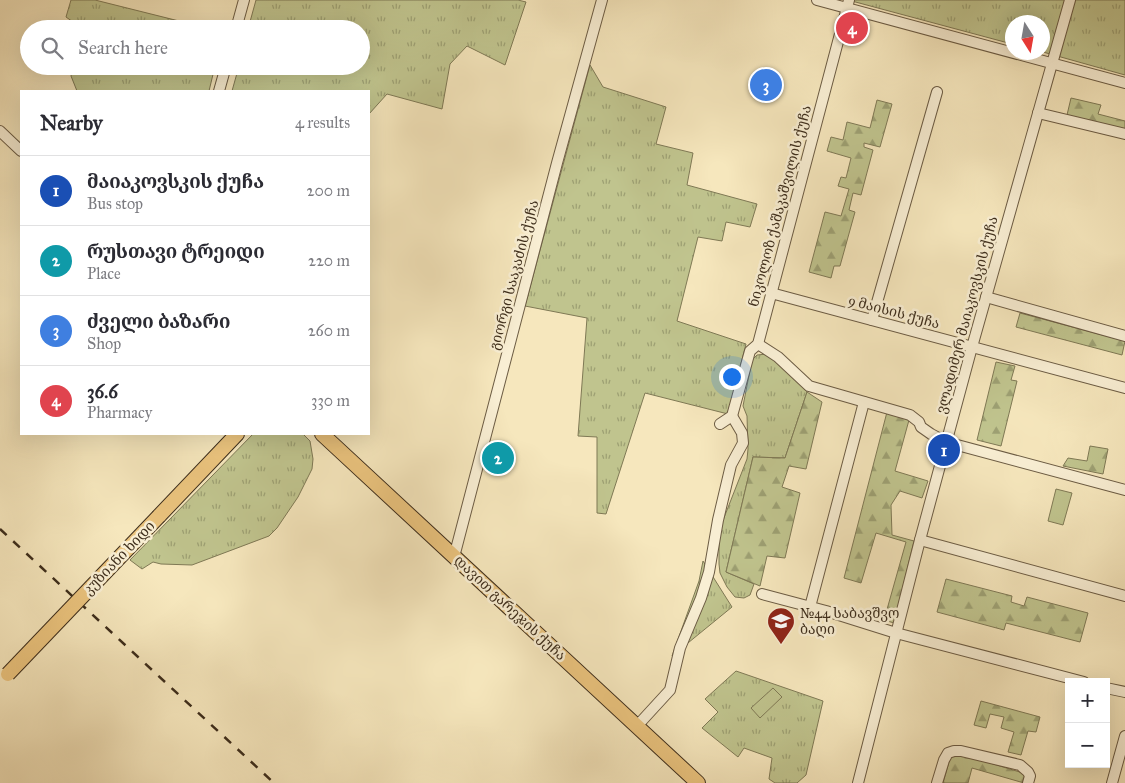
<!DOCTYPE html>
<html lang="en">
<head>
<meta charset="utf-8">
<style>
	:root { --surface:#fff; --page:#f7f7f7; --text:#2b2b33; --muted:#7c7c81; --line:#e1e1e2; --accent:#8f2418 }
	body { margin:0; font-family:"IM FELL Great Primer","Noto Serif Georgian",serif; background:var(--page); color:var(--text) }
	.controls { position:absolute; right:15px; bottom:15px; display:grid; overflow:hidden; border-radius:0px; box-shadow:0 5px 20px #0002 }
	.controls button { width:45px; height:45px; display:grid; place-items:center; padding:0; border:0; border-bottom:1px solid var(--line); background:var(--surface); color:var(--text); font:25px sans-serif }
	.compass { position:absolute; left:1005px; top:15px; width:45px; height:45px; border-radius:50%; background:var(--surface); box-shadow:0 5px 20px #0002; rotate:169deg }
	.you { position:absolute; left:731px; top:376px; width:18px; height:18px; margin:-12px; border:4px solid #fff; border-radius:50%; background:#1a73e8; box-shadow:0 0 0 8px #1a73e833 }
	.badge { display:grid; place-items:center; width:32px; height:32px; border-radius:50%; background:var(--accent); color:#fff; font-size:16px; font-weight:700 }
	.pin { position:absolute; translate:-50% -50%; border:2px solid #fff; box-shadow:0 1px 5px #0006 }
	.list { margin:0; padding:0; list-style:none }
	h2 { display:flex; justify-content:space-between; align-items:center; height:65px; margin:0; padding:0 20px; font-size:21px }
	h2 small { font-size:16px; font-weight:400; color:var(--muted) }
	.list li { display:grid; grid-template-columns:32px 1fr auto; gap:15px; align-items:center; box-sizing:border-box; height:70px; padding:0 20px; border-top:1px solid var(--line) }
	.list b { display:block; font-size:19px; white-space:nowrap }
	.list p { margin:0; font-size:16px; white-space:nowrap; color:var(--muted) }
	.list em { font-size:16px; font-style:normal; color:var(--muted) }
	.icon { flex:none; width:28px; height:28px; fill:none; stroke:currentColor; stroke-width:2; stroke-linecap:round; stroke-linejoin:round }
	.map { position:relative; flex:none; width:1125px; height:783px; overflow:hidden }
	.search { position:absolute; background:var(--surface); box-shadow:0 5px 20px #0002; left:20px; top:20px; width:350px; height:55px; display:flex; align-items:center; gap:12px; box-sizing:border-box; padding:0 18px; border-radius:28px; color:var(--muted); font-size:19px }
	.panel { position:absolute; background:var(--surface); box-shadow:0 5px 20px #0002; left:20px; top:90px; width:350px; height:345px; border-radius:0px }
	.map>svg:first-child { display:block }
</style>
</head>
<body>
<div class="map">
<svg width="1125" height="783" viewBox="0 0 1125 783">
	<defs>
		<pattern id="grass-tufts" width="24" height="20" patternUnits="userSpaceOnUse" patternTransform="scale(1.25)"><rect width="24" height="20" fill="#c0c48e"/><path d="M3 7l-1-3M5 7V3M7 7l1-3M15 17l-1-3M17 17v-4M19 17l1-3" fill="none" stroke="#9da073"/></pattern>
		<pattern id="forest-firs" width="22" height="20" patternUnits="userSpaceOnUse" patternTransform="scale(1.25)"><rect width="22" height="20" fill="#c0c48e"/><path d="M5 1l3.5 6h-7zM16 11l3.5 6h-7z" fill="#9da073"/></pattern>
	</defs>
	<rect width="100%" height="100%" fill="#f6e7bd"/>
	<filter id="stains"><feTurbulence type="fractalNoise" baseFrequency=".004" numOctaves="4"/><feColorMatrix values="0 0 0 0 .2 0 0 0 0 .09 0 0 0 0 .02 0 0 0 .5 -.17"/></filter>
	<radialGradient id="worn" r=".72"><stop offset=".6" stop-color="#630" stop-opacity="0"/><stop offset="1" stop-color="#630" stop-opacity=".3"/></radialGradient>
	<g fill="url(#grass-tufts)" stroke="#7f7955">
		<path d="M71 0H95L211 29H83L66 17Z"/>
		<path d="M256 0H518L526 2 505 65 467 46 450 64 442 109 387 94 369 114V91H232L239 66H361V29H248Z"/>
		<path d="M848 0H1125V75L1043 52 1042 22H1012V44Z"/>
		<path d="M590 65 603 87 666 107 656 144 693 153 687 185 757 204 750 227 726 222 722 241 698 237 677 321 746 344 728 414 645 393 606 514 597 513V437L578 436 587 318 525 306Z"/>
		<path d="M73 66H215L209 91H77L71 76Z"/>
		<path d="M767 354 775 359 803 387 807 392 785 458 753 457 726 572 754 584 750 595 744 598 735 597 727 587 720 573 719 564V548L720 528 747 459 748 449 747 416 743 406 752 360 757 355Z"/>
		<path d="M253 434H303L310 441 313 459 312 469 298 497 277 528 269 536 192 565 161 564 153 562 142 569 130 560Z"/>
		<path d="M703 561 732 607 672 656 699 581Z"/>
		<path d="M736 671 823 701 806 775 797 783H775L769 779 772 758 744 748 738 757 702 728 718 712 705 699Z"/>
	</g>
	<g fill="url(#forest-firs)" stroke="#7f7955">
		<path d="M1071 98 1101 105 1098 114 1125 121V130L1067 115Z"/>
		<path d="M877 100 892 104 880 147 864 143V147L873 150 861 195 853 193 849 210 855 212 840 266H834L831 278 809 272 825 212 841 216 849 189 838 186 841 177 846 178 851 158 827 151 831 137 843 140 847 122 870 128Z"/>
		<path d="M1020 313 1125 341 1122 355 1016 327Z"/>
		<path d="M996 362 1015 366 1011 380 1017 381 1001 446 977 440Z"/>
		<path d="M807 392 822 402 806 469 789 466 782 487 800 493 785 558 767 556 760 586 726 572 753 457 785 458Z"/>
		<path d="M887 412 909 420 895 471 928 481 922 498 900 491 891 505 892 535 914 541 894 623 884 620 906 542 876 533 861 583 844 578Z"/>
		<path d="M1090 446 1108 449 1103 474 1063 466 1068 458 1087 461Z"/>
		<path d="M946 579 1012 596 1011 602 1024 606 1027 597 1088 613 1080 642 1006 623 1004 630 937 612Z"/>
		<path d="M981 701 1040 717 1036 732 1028 731 1021 755 1008 752 1014 732 1001 728 1004 717 990 714 986 728 974 725Z"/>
		<path d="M957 753 1023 773 1026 778 1024 783 972 768 968 783H943L951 755Z"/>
	</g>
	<g fill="#c0c48e" stroke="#7f7955">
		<path d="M1056 489 1072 493 1063 525 1048 521Z"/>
		<path d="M773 688 782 697 760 718 751 708Z"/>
	</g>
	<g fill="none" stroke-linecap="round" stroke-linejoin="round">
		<g stroke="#6c5c44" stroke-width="12">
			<g id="minor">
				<path d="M817 0 1125 83"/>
				<path d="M236 29 244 0"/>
				<path d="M219 91 226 66"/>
				<path d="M1038 113 1125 134"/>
				<path d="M0 131 21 151"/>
				<path d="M771 293 1125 388"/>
				<path d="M986 297 1125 336"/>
				<path d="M872 320 937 92"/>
				<path d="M758 344 778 357 809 386 910 415 919 422 921 427 931 434 946 442 1125 490"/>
				<path d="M720 424 732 416 750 351 758 344 849 0"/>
				<path d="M920 540 1125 596"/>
				<path d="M454 557 557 163 602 0"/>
				<path d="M762 594 826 611 896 633 1084 682"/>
				<path d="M810 607 864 402"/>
				<path d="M1106 688 1125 692"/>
				<path d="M637 726 670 690 680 648 701 598 709 572 718 520 731 465 743 443 742 433 732 416"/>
				<path d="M858 783 920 540 972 347 1070 0"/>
				<path d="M937 783 944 760 948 753 954 751H961L1020 765 1028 772 1030 776 1028 783"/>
				<path d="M1112 783 1125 736"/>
			</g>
		</g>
		<g stroke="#3e2e1c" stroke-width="16">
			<g id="major">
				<path d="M322 434 698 783"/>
				<path d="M159 516 237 434"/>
			</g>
		</g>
		<use href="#minor" stroke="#f9efd4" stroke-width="10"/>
		<use href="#major" stroke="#ebc47e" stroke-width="14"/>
		<path stroke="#3e2e1c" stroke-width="2.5" stroke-dasharray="9 9" stroke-linecap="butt" d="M0 529 274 783"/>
		<g stroke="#3e2e1c" stroke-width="16" stroke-linecap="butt">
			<path id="major-bridge" d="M8 674 159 516"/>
		</g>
		<use href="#major-bridge" stroke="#ebc47e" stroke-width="14"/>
	</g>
	<defs>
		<g id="school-pin" transform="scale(1.4375)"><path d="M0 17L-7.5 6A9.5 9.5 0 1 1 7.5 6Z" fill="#8f2418" stroke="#f9efd4"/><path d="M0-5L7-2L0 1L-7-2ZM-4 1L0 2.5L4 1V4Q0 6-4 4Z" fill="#fff"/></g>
	</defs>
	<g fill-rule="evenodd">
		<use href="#school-pin" x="781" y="621"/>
	</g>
	<g text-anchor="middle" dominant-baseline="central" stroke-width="5" stroke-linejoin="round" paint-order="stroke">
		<g font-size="14" fill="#3e2e1c" stroke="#f9efd4">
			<text transform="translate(780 206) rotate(-75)">ნიკოლოზ ქაშაკაშვილის ქუჩა</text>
			<text transform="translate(514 275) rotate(-75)">გიორგი სააკაძის ქუჩა</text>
			<text transform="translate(894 312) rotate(15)">9 მაისის ქუჩა</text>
			<text transform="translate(967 315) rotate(-75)">ვლადიმერ მაიაკოვსკის ქუჩა</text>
			<text transform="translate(119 558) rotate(-46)">კუზიანი ხიდი</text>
			<text transform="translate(510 608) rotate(43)">დავით გარეჯის ქუჩა</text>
		</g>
		<g font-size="14" fill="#3e2e1c" stroke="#f9efd4" text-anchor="start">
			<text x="800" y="613">№44 საბავშვო<tspan x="800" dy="16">ბაღი</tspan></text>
		</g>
	</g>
	<rect width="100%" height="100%" filter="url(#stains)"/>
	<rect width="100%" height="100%" fill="url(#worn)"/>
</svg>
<div class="controls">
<button>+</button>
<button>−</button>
</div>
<svg class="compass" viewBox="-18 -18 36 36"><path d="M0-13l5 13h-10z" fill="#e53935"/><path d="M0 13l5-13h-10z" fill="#7c7c81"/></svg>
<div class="you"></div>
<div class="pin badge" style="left:944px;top:450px;background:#1a4fb4">1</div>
<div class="pin badge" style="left:498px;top:458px;background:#0f9aa8">2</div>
<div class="pin badge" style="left:766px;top:85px;background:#3f7fe0">3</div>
<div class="pin badge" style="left:852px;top:28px;background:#e0444e">4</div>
<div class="search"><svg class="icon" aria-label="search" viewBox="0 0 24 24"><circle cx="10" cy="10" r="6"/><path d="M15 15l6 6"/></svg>Search here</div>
<section class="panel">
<h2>Nearby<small>4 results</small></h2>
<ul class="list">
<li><span class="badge" style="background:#1a4fb4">1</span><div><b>მაიაკოვსკის ქუჩა</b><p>Bus stop</p></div><em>200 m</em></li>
<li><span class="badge" style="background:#0f9aa8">2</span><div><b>რუსთავი ტრეიდი</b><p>Place</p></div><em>220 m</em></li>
<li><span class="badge" style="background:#3f7fe0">3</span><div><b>ძველი ბაზარი</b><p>Shop</p></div><em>260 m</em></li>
<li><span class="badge" style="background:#e0444e">4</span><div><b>36.6</b><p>Pharmacy</p></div><em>330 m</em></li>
</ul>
</section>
</div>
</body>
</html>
